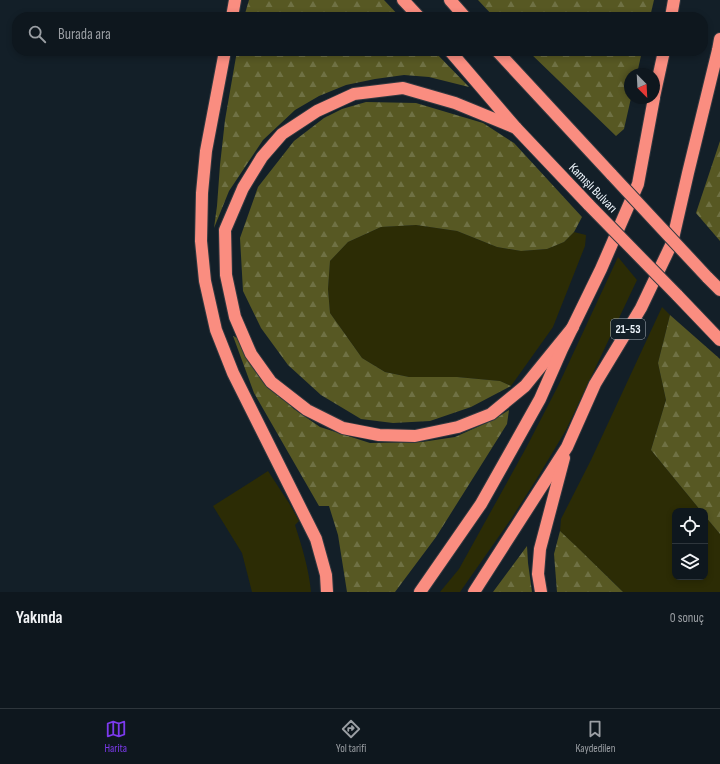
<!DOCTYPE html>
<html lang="tr">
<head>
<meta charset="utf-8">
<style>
	:root { --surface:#0e171e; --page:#1c242b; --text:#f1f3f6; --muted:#9b9fa4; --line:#2e363c; --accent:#7c3aed }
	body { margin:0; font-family:"Sofia Sans Condensed",sans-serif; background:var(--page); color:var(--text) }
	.controls { position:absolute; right:12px; bottom:12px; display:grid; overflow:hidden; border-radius:8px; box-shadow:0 2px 6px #0003 }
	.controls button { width:36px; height:36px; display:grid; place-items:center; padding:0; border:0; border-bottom:1px solid var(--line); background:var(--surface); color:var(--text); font:20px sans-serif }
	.compass { position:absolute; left:624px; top:68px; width:36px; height:36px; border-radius:50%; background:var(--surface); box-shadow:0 2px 6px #0003; rotate:156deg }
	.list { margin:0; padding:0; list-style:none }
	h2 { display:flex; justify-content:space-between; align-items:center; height:52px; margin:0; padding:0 16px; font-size:17px }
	h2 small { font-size:13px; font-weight:400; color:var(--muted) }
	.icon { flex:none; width:22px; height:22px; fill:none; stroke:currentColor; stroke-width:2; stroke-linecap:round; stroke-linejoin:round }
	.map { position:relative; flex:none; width:720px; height:592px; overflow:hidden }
	.search { position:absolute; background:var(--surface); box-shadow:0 2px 6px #0003; left:12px; right:12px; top:12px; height:44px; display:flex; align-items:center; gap:10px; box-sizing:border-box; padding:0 14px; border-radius:16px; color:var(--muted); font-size:15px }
	.sheet { height:116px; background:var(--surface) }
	nav { display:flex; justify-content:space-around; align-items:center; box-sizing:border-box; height:56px; border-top:1px solid var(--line); background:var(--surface); font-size:11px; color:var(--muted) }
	nav a { display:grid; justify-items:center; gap:2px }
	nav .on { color:var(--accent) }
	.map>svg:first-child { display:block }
</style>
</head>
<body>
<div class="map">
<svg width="720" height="592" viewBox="0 0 720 592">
	<defs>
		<pattern id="forest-firs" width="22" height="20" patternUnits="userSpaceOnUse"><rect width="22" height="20" fill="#575823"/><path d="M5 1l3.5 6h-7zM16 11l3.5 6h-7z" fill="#6f7144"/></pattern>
	</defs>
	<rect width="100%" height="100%" fill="#131f28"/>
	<g fill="#2c2c05">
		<path d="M416 225 457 231 497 247 521 251 547 249 564 242 574 232 586 235 585 246 553 327 511 386 500 381 457 377H409L385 372 362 358 330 313 328 289 330 261 348 242 381 227Z"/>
		<path d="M618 257 637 280 566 430 536 480 511 519 460 592H440L459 569 526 448 558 386Z"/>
		<path d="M662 307 670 315 658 363 666 400 651 450 701 511H675V577H705V516L720 534V592H623L612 581 560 531 561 519 591 460Z"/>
		<path d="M268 471 289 503 299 521 295 525C302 547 309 569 311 592H252L242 553 213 506Z"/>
	</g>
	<g fill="url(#forest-firs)">
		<path d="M249 0H384L400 17H244Z"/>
		<path d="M478 0H654L650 17H494Z"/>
		<path d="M237 51H434L469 87 429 77 404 75 375 79 346 85 319 96 295 110 263 140 229 191 214 228 217 206 220 165 225 120Z"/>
		<path d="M528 51H642L637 74H630V98H631L624 129 616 136Z"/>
		<path d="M366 102 416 103 483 123 514 143 582 217 574 232 564 242 547 249 521 251 497 247 457 231 416 225 381 227 348 242 330 261 328 289 330 313 362 358 385 372 409 377H457L500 381 511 386 471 407 430 421 393 423 361 419 321 395 288 365 261 328 243 291 240 238 258 187 294 141 324 118 342 109Z"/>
		<path d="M720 141V241L696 213Z"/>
		<path d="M670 315 720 359V534L705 516V511H701L651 450 666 400 658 363Z"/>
		<path d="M233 336 237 338 249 360 265 381 294 409 320 427 370 443 422 442 455 437 493 420 509 410 507 424 436 537 395 592H347L338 535 329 506H319L254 393Z"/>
		<path d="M560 531 578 548 623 592H557L554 554Z"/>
		<path d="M527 546 528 563 532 592H493Z"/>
	</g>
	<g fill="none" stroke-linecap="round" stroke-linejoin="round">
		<g stroke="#31383f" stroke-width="14">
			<g id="highway">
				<path d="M403 0 419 17"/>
				<path d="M450 0 465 17"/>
				<path d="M232 17 235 0"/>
				<path d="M671 17 674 0"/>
				<path d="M225 51 206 151 202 193 201 241 205 281 216 330 233 373 316 539 326 575 327 592"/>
				<path d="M450 51 516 128 589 205"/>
				<path d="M497 51 612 175"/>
				<path d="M654 97 664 51"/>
				<path d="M516 128 455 103 403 88 354 94 317 111 282 134 262 157 243 188 225 230 226 275 235 317 251 354 271 382 307 410 343 428 379 435 415 436 458 427 491 414 525 386 573 327"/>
				<path d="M707 277 720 290"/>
				<path d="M677 295 720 340"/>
				<path d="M420 592 481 504 540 399 562 349 601 269 638 184 654 98"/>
				<path d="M474 592 567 447 595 384 641 308 672 243 688 173 718 50 720 39"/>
				<path d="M541 592 538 574 540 549 564 458"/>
			</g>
		</g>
		<use href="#highway" stroke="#fa8d80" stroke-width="12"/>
		<g stroke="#31383f" stroke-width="14" stroke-linecap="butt">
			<g id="highway-bridge">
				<path d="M612 175 707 277"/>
				<path d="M589 205 677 295"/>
			</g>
		</g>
		<use href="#highway-bridge" stroke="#fa8d80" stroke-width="12"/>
	</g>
	<g text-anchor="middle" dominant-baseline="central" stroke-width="3" stroke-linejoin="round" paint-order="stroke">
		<rect fill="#131f28" stroke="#acb4bc" stroke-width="1" x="611" y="319" width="34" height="20" rx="3"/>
		<g font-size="12" font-weight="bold" fill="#edf4fb">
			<text x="628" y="329">21-53</text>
		</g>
		<g font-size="13" fill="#edf4fb" stroke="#131f28">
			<text transform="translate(593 188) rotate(46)">Kamışlı Bulvarı</text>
		</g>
	</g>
</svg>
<div class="controls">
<button><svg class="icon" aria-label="locate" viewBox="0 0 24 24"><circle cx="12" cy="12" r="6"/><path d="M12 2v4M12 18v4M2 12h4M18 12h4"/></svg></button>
<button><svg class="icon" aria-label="layers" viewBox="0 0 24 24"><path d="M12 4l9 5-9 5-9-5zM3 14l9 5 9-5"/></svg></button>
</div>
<svg class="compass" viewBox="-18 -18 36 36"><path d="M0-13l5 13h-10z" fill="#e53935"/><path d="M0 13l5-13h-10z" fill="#9b9fa4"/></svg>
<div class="search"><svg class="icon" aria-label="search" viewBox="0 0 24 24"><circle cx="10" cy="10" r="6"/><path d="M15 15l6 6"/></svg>Burada ara</div>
</div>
<section class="sheet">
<h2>Yakında<small>0 sonuç</small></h2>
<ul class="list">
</ul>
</section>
<nav>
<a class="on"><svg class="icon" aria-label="map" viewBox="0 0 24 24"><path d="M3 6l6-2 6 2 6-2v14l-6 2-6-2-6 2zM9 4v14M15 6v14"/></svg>Harita</a>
<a><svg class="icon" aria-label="directions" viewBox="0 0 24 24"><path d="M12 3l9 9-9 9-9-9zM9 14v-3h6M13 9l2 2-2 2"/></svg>Yol tarifi</a>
<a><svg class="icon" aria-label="saved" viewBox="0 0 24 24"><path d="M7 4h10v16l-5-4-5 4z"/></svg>Kaydedilen</a>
</nav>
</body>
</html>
